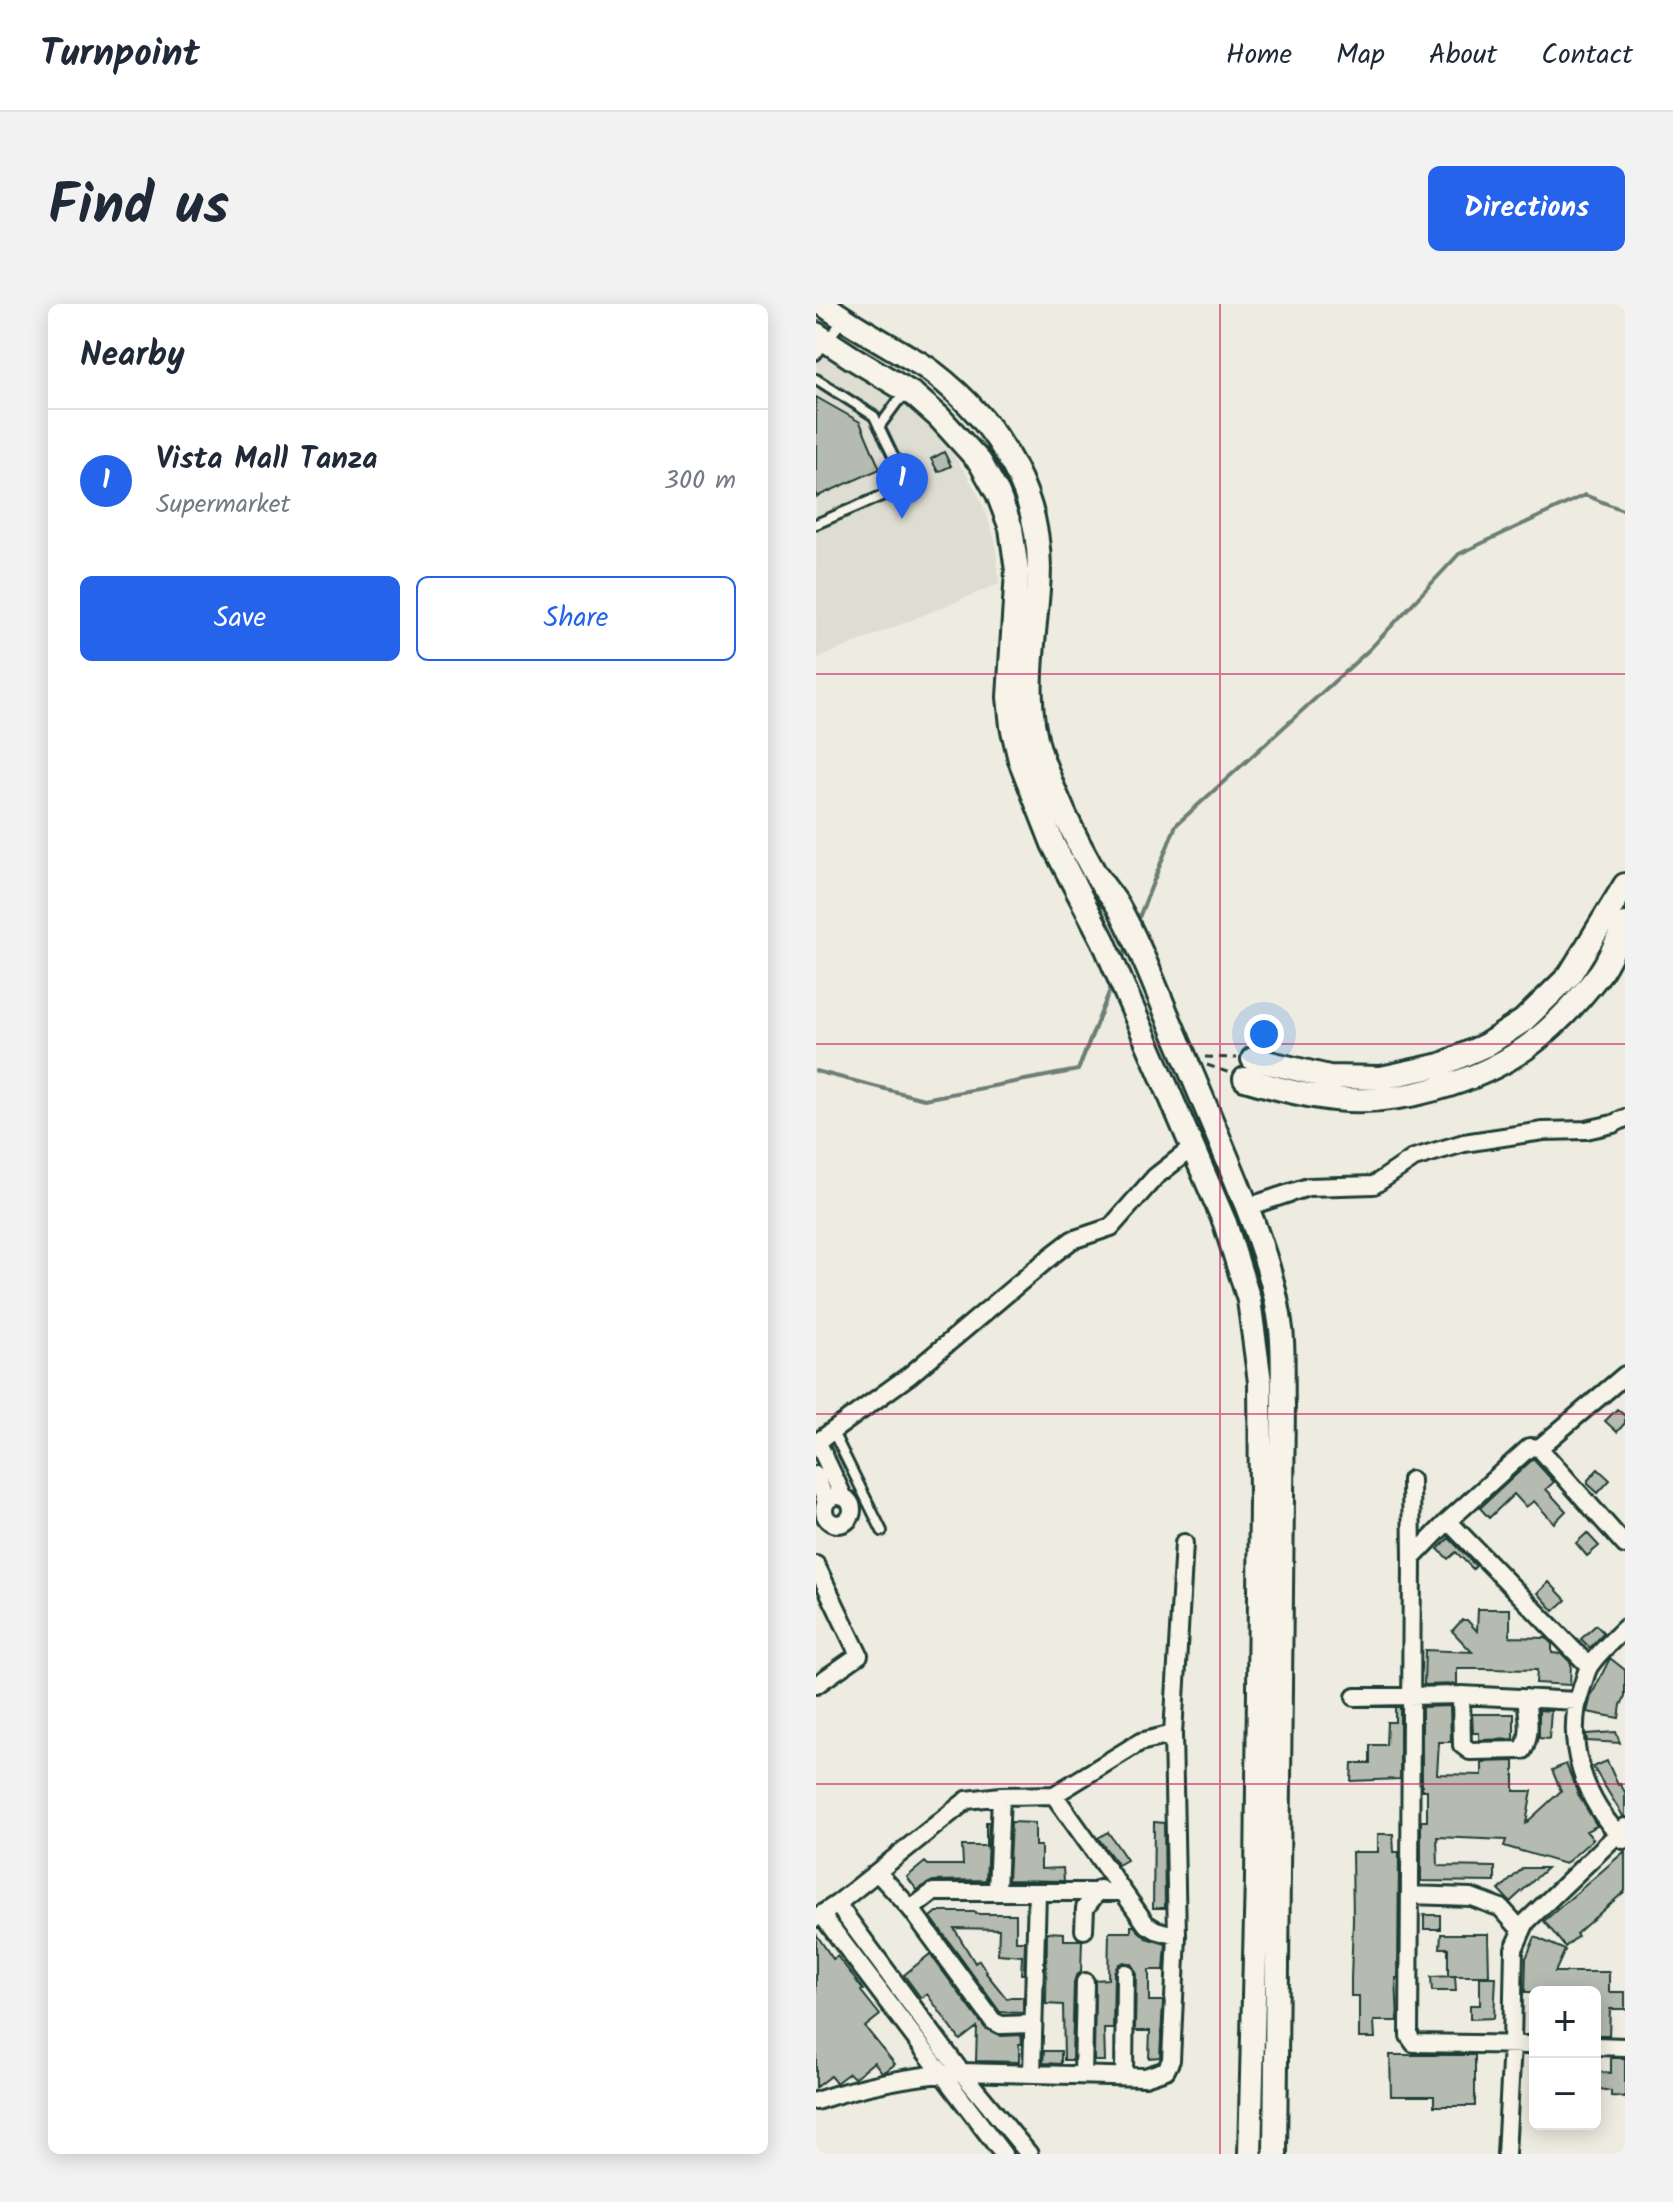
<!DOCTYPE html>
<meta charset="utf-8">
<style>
:root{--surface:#fff;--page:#f2f2f3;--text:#1f2937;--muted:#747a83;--line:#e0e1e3;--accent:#2563eb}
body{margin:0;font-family:Kalam,sans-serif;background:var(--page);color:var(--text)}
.controls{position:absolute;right:24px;bottom:24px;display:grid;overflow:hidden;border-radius:12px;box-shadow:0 4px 20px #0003}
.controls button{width:72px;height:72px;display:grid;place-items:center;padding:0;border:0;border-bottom:2px solid var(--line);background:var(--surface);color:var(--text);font:40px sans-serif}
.you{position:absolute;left:448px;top:730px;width:28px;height:28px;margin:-20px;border:6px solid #fff;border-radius:50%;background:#1a73e8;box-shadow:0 0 0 12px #1a73e833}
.badge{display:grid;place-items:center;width:52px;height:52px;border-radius:50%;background:var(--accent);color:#fff;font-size:26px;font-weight:700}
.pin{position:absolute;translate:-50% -66px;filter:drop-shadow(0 2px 4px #0008)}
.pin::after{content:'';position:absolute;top:42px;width:28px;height:24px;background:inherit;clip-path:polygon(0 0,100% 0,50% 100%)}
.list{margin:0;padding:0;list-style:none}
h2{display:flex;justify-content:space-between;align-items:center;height:104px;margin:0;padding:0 32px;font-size:34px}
h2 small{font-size:26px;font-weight:400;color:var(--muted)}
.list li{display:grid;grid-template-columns:52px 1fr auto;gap:24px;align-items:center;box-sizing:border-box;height:144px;padding:0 32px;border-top:2px solid var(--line)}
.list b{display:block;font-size:30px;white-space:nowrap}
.list p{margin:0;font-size:26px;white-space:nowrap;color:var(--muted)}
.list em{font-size:26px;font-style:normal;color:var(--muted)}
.actions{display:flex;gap:16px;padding:24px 32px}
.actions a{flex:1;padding:18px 0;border:2px solid var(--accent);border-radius:12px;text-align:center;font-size:28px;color:var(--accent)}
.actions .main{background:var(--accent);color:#fff}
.map{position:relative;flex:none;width:809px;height:1850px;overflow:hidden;border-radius:12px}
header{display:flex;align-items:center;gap:48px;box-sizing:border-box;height:112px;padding:0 40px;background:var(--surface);border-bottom:2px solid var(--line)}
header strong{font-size:38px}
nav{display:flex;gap:44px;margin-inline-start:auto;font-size:28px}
.intro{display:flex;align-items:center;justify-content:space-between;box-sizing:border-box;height:192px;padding:0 48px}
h1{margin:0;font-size:56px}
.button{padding:20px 36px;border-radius:12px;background:var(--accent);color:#fff;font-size:28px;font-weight:700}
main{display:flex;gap:48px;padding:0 48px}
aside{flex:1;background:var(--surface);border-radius:12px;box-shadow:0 4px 20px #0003}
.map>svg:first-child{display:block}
.built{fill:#ddddd2}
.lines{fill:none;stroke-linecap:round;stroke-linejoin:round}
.stream{stroke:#6c7e74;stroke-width:4}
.building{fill:#b5bbb0;stroke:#1f3d34;stroke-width:2}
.lane-casing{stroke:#1f3d34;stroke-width:14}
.street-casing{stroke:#1f3d34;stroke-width:22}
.secondary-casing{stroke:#1f3d34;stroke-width:28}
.path{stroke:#1f3d34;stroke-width:3;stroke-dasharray:8 6;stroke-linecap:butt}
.lane{stroke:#f7f3e8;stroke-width:8}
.street{stroke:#f7f3e8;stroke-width:16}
.secondary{stroke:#f7f3e8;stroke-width:22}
.grid{fill:none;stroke:#c2185b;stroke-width:2;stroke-opacity:0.55}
</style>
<header>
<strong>Turnpoint</strong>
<nav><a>Home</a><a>Map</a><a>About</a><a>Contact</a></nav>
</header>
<div class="intro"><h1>Find us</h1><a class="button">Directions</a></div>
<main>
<aside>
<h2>Nearby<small></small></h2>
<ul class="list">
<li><span class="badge">1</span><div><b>Vista Mall Tanza</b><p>Supermarket</p></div><em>300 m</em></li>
</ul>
<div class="actions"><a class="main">Save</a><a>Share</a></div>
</aside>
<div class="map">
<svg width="809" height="1850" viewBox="0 0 809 1850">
<rect width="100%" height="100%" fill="#eeece1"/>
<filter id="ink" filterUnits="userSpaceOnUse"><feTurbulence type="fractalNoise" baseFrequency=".0125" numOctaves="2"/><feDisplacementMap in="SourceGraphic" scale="16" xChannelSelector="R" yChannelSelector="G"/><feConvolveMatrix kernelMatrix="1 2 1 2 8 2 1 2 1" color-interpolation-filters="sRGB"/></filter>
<g filter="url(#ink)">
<!-- built -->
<path class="built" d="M0 44 20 58 74 89 112 120 134 147 150 169 164 194 179 236 183 280 0 355Z"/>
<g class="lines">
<!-- stream -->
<path class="stream" d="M320 621 360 521 554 345 643 250 769 191 809 207
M305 658 312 640
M0 767 108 795 262 766 296 681"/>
</g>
<!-- building -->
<path class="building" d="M0 93 44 118 64 165 0 193Z
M128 148 135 162 122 168 115 155Z
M801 1105 809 1112V1119L801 1128 789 1117Z
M717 1155 738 1178 730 1185 750 1207 738 1219 718 1197 710 1203 698 1190 673 1214 664 1204Z
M782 1165 794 1176 782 1189 772 1180V1176Z
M771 1229 783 1242 771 1252 760 1239Z
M633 1234 660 1262 657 1265 640 1248 632 1255 622 1245Z
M733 1278 750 1296 738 1307 722 1289Z
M662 1305H694V1333L730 1334 736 1340V1349L746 1350 755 1359 754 1381 720 1379 721 1366 668 1365H641V1380L608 1381 609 1346 656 1348 636 1327 646 1316H651L661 1327Z
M780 1321 788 1329 774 1344 765 1335Z
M794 1354 809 1366V1393L805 1401 803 1414 771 1408 775 1392Z
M634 1402 635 1438H623L621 1470 666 1471V1458L698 1457V1487H716L710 1519 745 1487 736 1466 750 1460 762 1490 781 1522 770 1527 777 1535 749 1560 688 1542 690 1536 621 1533 622 1562 679 1563V1578L605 1577V1517H611V1486H606V1403Z
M579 1403H584V1475L535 1477 536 1459H554V1441H570L571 1418H579Z
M723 1406 735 1407 733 1435 723 1434Z
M656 1410H698V1435L663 1436V1429H657Z
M800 1428 804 1439 771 1437 770 1430Z
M791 1457 802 1481 804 1480 809 1488V1512H807L777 1463Z
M170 1518H173L170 1576 117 1577 101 1586 91 1573 109 1558 112 1561H147L146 1542H170Z
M195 1518 219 1519V1542H225V1565L247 1564 248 1577 192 1576Z
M338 1518 348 1519 349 1604H337Z
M292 1528 311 1556 302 1561 282 1534Z
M562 1530H577L578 1548H583L582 1674H580L582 1717H558L559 1734H543V1692H535V1674L537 1616 536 1548H562Z
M809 1547V1587L760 1630 762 1632 749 1643 728 1617Z
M707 1564H731L694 1598 683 1586Z
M121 1608H160V1610H200V1637H209L208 1670H205L206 1652 182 1650 183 1625 138 1624 159 1659 163 1656 171 1668 170 1669 191 1695 195 1693H207V1709L184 1708 115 1613Z
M608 1611H624V1625H608Z
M315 1622H318L330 1634 350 1640 348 1666H333V1697H347L344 1753 333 1754 334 1727H319L320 1668 315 1660 308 1658 303 1660 298 1668 297 1725H288L289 1757H278L279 1676 292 1675 293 1628H315Z
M231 1628 248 1629V1636H266L265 1668 260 1672 258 1678 256 1756H248L247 1701 230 1700Z
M0 1630 17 1655 21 1652 36 1671 47 1686 45 1687 64 1711 49 1723 79 1760 70 1767 66 1768 58 1758 38 1774 33 1769 20 1779 14 1772 0 1783Z
M625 1630H672L673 1672H632V1644H624Z
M719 1633 749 1646 739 1668H793V1688H809V1705H794L793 1731H779V1688H709L710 1654Z
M114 1650 169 1724 185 1732 205 1731 206 1740H203V1758L160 1757 161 1723 144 1736 111 1690 105 1694 88 1671Z
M639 1672 640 1687H616L615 1673Z
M664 1673H680L678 1714 654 1715V1701H664Z
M228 1747H245V1760L227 1759Z
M574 1751H659V1802H618V1792H575Z
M795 1754H809V1793L795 1792V1787L779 1784V1768L795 1769Z"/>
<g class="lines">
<defs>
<path id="lane" d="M0 51 27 16
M0 75 58 112 91 181 0 220
M63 123 82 97 92 93
M17 1128 66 1227"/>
<path id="street" d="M431 903 492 883 558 881 598 854 648 839 727 827 770 826 797 820 809 814
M0 1139 94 1071 239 949 256 936 295 923 339 873 376 844
M2 1139 27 1192
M723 1144 809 1071
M0 1171 10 1198
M595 1176 596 1254 593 1732 598 1739 719 1741
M8 1206a14 14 0 1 1 28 0a14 14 0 1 1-28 0Z
M632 1217 773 1362
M596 1254 632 1217 714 1143 723 1144 809 1241
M0 1261 43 1351 0 1381
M645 1391 646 1441 654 1447 707 1446C716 1430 712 1411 710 1394
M539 1393 645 1391 761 1397
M357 1430 368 1239
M238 1491 330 1620 340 1626 361 1632
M808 1536C768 1497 747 1437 766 1383 769 1375 770 1366 775 1360 784 1347 798 1335 809 1324
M61 1568 95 1605 177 1717 185 1721 217 1720
M181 1587 185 1492
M594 1591 655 1593 685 1604 705 1626
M21 1600 145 1768 213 1850
M95 1605 117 1588H306
M5 1610 187 1850
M0 1614 21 1600 151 1496 185 1492 238 1491 324 1438 357 1430 361 1632 355 1756 350 1766 329 1773 145 1768C95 1772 47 1781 0 1797
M268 1626 269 1604 284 1585
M779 1742 809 1743
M216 1770 221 1588
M267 1771 269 1678
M308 1771 309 1669
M690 1850 696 1740 698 1645 710 1618 809 1523"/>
<path id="secondary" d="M7 0C31 18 58 33 84 48 94 54 106 60 115 67 185 120 230 196 222 285 218 341 206 398 225 452 239 492 257 531 278 568 285 580 295 590 302 602 323 639 338 680 354 718 380 780 406 841 431 903 446 942 460 982 465 1025 468 1050 466 1076 467 1101L459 1850
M0 30 35 53 98 91 123 113 164 158 182 190 195 224 201 267 193 393 196 422 204 456 237 540 287 636 409 919 433 996 444 1078 445 1197 441 1574 434 1850
M437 755 513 773 565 774 625 761 670 741 707 717 753 672 809 581
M429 775C459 784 489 792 519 795 580 802 661 779 711 743 737 724 764 695 784 669 794 655 801 636 809 620"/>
</defs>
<!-- lane casing -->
<use href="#lane" class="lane-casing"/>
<!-- street casing -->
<use href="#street" class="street-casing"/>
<!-- secondary casing -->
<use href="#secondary" class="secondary-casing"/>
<!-- path -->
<path class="path" d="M389 753 421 754
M391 761 414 769"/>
<!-- lane -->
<use href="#lane" class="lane"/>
<!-- street -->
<use href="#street" class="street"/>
<!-- secondary -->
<use href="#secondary" class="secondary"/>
</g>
</g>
<!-- grid -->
<path class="grid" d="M404 0V1850M0 370H809M0 740H809M0 1110H809M0 1480H809"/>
</svg>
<div class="controls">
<button>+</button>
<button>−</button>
</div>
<div class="you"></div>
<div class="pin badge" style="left:86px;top:215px">1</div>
</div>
</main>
